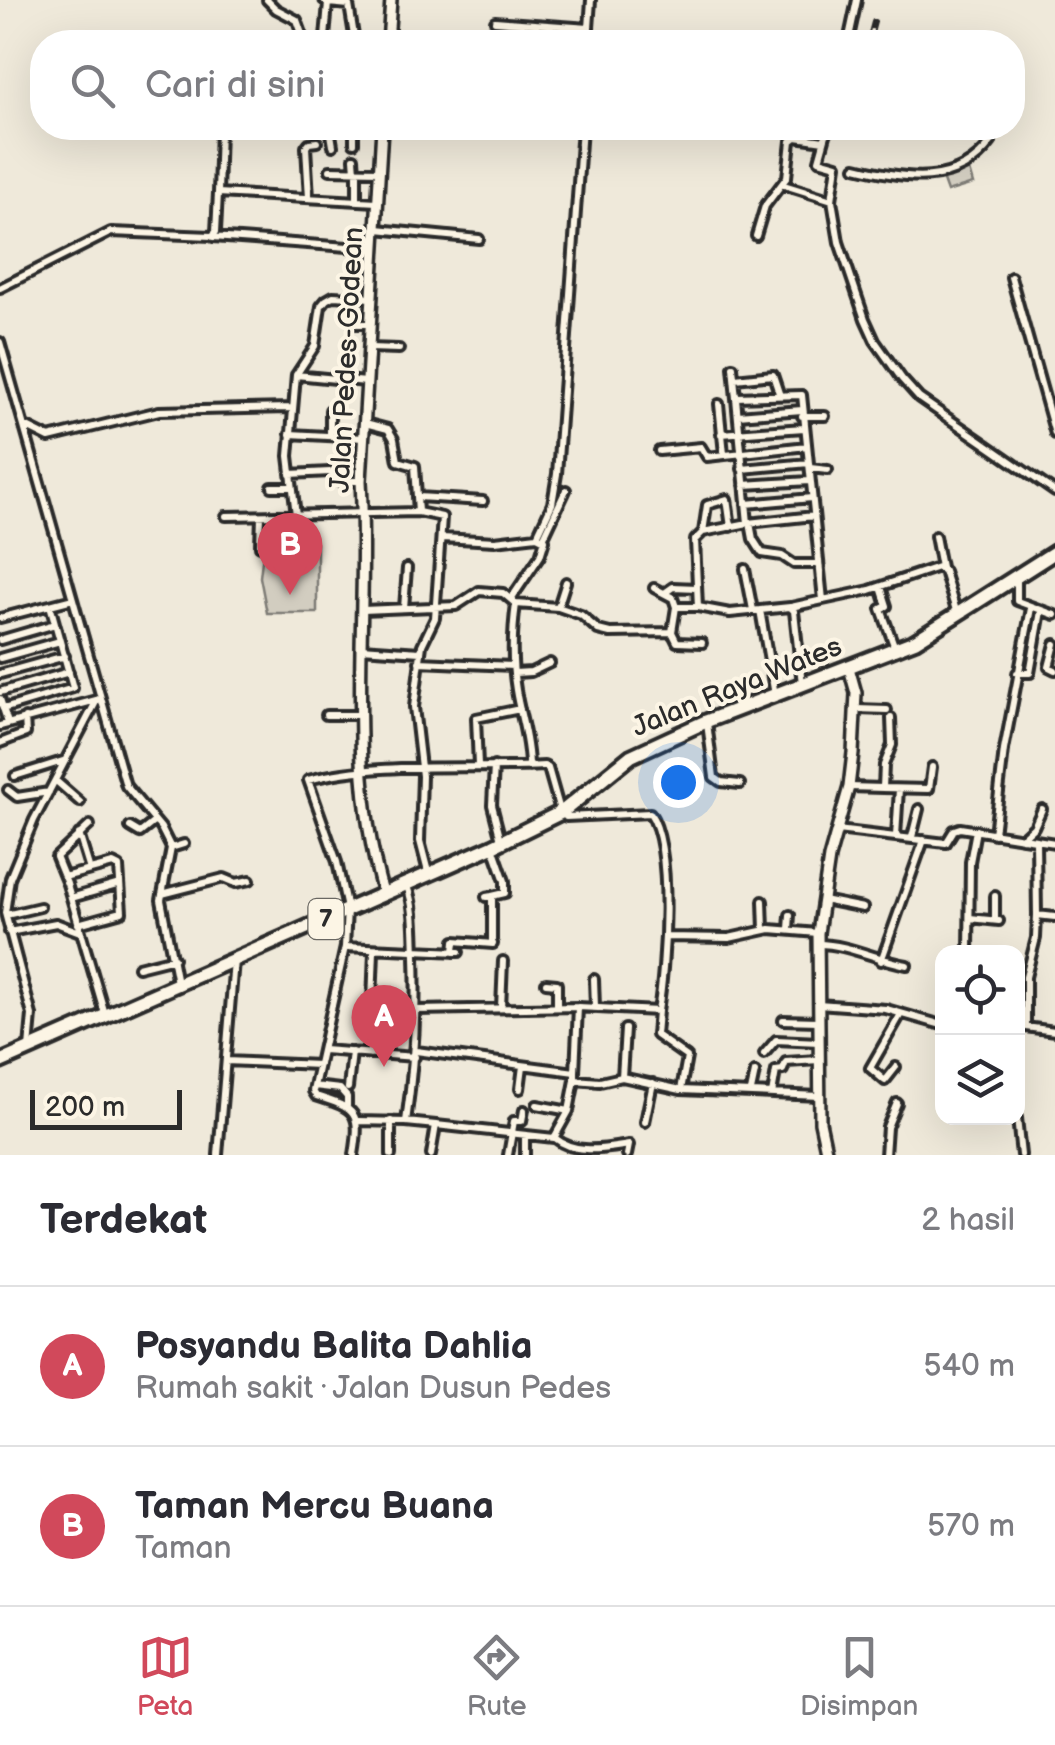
<!DOCTYPE html>
<html lang="id">
<meta charset="utf-8">
<style>
:root{--surface:#fff;--page:#f7f7f7;--text:#2b2b33;--muted:#7c7c81;--line:#e1e1e2;--accent:#d1495b}
body{margin:0;font-family:"Balsamiq Sans",sans-serif;background:var(--page);color:var(--text)}
.controls{position:absolute;right:30px;bottom:30px;display:grid;overflow:hidden;border-radius:20px;box-shadow:0 10px 40px #0002}
.controls button{width:90px;height:90px;display:grid;place-items:center;padding:0;border:0;border-bottom:2px solid var(--line);background:var(--surface);color:var(--text);font:50px sans-serif}
.scale{position:absolute;left:30px;bottom:25px;width:152px;box-sizing:border-box;padding-left:10px;border:5px solid #2b2b2b;border-top:0;font-size:28px;line-height:35px;white-space:nowrap;color:#2b2b2b;-webkit-text-stroke:8px #fcf5e5;paint-order:stroke}
.you{position:absolute;left:678px;top:782px;width:35px;height:35px;margin:-25px;border:8px solid #fff;border-radius:50%;background:#1a73e8;box-shadow:0 0 0 15px #1a73e833}
.badge{display:grid;place-items:center;width:65px;height:65px;border-radius:50%;background:var(--accent);color:#fff;font-size:32px;font-weight:700}
.pin{position:absolute;translate:-50% -82px;filter:drop-shadow(0 2px 5px #0008)}
.pin::after{content:'';position:absolute;top:52px;width:35px;height:30px;background:inherit;clip-path:polygon(0 0,100% 0,50% 100%)}
.list{margin:0;padding:0;list-style:none}
h2{display:flex;justify-content:space-between;align-items:center;height:130px;margin:0;padding:0 40px;font-size:42px}
h2 small{font-size:32px;font-weight:400;color:var(--muted)}
.list li{display:grid;grid-template-columns:65px 1fr auto;gap:30px;align-items:center;box-sizing:border-box;height:160px;padding:0 40px;border-top:2px solid var(--line)}
.list b{display:block;font-size:38px;white-space:nowrap}
.list p{margin:0;font-size:32px;white-space:nowrap;color:var(--muted)}
.list em{font-size:32px;font-style:normal;color:var(--muted)}
.icon{flex:none;width:55px;height:55px;fill:none;stroke:currentColor;stroke-width:2;stroke-linecap:round;stroke-linejoin:round}
.map{position:relative;flex:none;width:1055px;height:1155px;overflow:hidden}
.search{position:absolute;background:var(--surface);box-shadow:0 10px 40px #0002;left:30px;right:30px;top:30px;height:110px;display:flex;align-items:center;gap:25px;box-sizing:border-box;padding:0 35px;border-radius:40px;color:var(--muted);font-size:38px}
.sheet{height:450px;background:var(--surface)}
nav{display:flex;justify-content:space-around;align-items:center;box-sizing:border-box;height:140px;border-top:2px solid var(--line);background:var(--surface);font-size:28px;color:var(--muted)}
nav a{display:grid;justify-items:center;gap:5px}
nav .on{color:var(--accent)}
.map>svg:first-child{display:block}
.green{fill:#d2cdc0;stroke:#7e7c76;stroke-width:2.5}
.lines{fill:none;stroke-linecap:round;stroke-linejoin:round}
.street-casing{stroke:#2b2b2b;stroke-width:14}
.secondary-casing{stroke:#2b2b2b;stroke-width:16}
.highway-casing{stroke:#2b2b2b;stroke-width:20}
.street{stroke:#fcf5e5;stroke-width:6}
.secondary{stroke:#fcf5e5;stroke-width:9}
.highway{stroke:#fcf5e5;stroke-width:12}
.rail-casing{stroke:#2b2b2b;stroke-width:6}
.rail{stroke:#fcf5e5;stroke-width:2.5;stroke-dasharray:8;stroke-linecap:butt}
.labels{text-anchor:middle;dominant-baseline:central;stroke-width:8;stroke-linejoin:round;paint-order:stroke}
.shield{fill:#fcf5e5;stroke:#6a6863;stroke-width:2.5}
.shield-label{font-size:25px;font-weight:bold;fill:#2b2b2b}
.street-label{font-size:28px;fill:#2b2b2b;stroke:#fcf5e5}
</style>
<div class="map">
<svg width="1055" height="1155" viewBox="0 0 1055 1155">
<rect width="100%" height="100%" fill="#efe9da"/>
<filter id="ink" filterUnits="userSpaceOnUse"><feTurbulence type="fractalNoise" baseFrequency=".01" numOctaves="2"/><feDisplacementMap in="SourceGraphic" scale="20" xChannelSelector="R" yChannelSelector="G"/><feConvolveMatrix kernelMatrix="1 2 1 2 8 2 1 2 1" color-interpolation-filters="sRGB"/></filter>
<g filter="url(#ink)">
<!-- green -->
<path class="green" d="M969 170 973 184 947 192 942 178Z
M264 544H317V613H267L260 577Z"/>
<g class="lines">
<defs>
<path id="street" d="M267 0 276 9 297 20 305 42
M324 0 328 3 349 5 355 42
M495 21 589 28
M322 42 325 38 328 3
M588 42 591 0
M848 42 857 0
M330 128 333 146
M354 128V143
M828 128 819 160 837 165 832 200
M354 158 355 171
M856 167C904 179 958 188 991 142
M330 170 379 171
M784 185 832 200 839 242 865 319 875 341 902 379 919 398 1055 492
M218 193 220 128
M309 198 306 147 309 143 317 142
M357 201V171
M377 229 479 239
M756 236 765 206 787 177 791 141 796 137 824 141
M213 237 375 249
M1011 277 1055 434
M0 288 111 232 212 236 216 232 218 193 377 202
M353 324H371
M0 342 126 786 161 828 171 848 161 900 177 983
M369 348 399 349
M733 367 748 523
M296 375 366 382
M735 379 773 375 779 393
M737 397 802 395 823 600 870 590 938 567 944 571 957 614
M719 404 724 454
M738 415 802 410
M802 416H825
M365 423 388 429 394 439 398 461 415 466 418 512
M25 426 49 438 159 411 291 408
M290 434 364 438
M721 434 804 428
M330 436V410
M659 451 701 447 707 457 807 446
M810 468 828 470
M742 469 809 463
M290 474 330 472 337 481H361
M744 485 810 481
M272 487H292
M418 497 483 501
M746 504 812 498
M296 515 289 456 296 375 315 346 321 306 326 300 333 296 372 298
M226 516 418 512 442 517 435 618 422 645 414 707 422 776 420 841 428 872
M750 523 753 539 762 553 782 556 794 564H818
M703 532 748 523 814 516
M935 536 941 567
M544 537 566 490
M442 538 495 541 537 536 552 504 557 474 582 128
M260 546 261 516
M745 569 753 610
M1017 578V601L1055 615
M881 587 887 606 881 609 895 648
M666 592 673 587 697 588
M511 599 540 556 545 540 537 536
M516 604C512 633 511 660 516 690 520 716 529 739 529 767
M558 607 566 582
M676 607H698L730 613 790 607 794 611 802 684
M698 607 695 540 703 532 707 505 727 499 731 527
M791 607 823 600
M404 608 407 568
M363 610 456 606 479 591 503 593 516 604 558 607 581 615 598 630 610 633 672 632 676 607 673 598 654 588
M760 610 775 695
M0 618 73 599
M672 632 677 642 702 643
M0 640 55 624
M1055 644 1049 667 1055 670
M361 648 420 652
M0 658 60 641
M419 662 513 666
M515 673 531 672 550 663
M1017 673H1030L1041 611
M0 674 65 656
M0 692 69 672
M0 699 8 723
M3 709 73 688 50 605
M857 709 887 710
M326 715H361
M707 723 714 777 721 782 740 784
M0 726 100 699
M0 743 26 733 25 718
M478 766 476 718 520 709
M494 766 492 805 501 840
M15 776 66 760
M56 781 80 802
M849 787 883 788 884 765 892 745 891 718
M883 788 929 789 932 767
M8 790 17 797 49 792
M90 825 56 857 67 884 105 1014
M130 827 140 833 155 821
M837 830 946 843 954 830 960 828 1055 843
M79 834 90 870
M994 834 1004 750 1031 608
M896 836 899 789
M912 837 919 809
M1022 838 1034 827 1042 809
M171 848 184 844
M64 877 113 864 119 867 122 912 78 924
M407 886C415 908 414 933 415 956 417 1013 414 1066 406 1122L436 1125 431 1155
M162 894 224 878 236 883 250 880
M492 896 505 893V881L493 847
M486 897 492 896V944
M71 898 120 884
M823 900 863 908
M763 901 764 930
M6 915 40 907
M1037 915 1055 917
M970 918 999 921
M995 920V896
M789 929 790 915
M9 932 56 923 80 932
M666 937 729 938 770 929 818 933
M818 944C848 944 877 960 907 965
M345 947 459 952
M454 952 455 941 493 944
M969 952 970 862 976 830
M881 961 924 840
M138 967 174 958
M594 979 595 1007
M546 983 557 984V1007
M818 1004 886 1009 942 1025
M501 1008 503 961
M658 1011 656 1035 687 1057 681 1090
M783 1020 818 1021
M1018 1026 1055 1031
M1026 1027V977L1036 938 1037 915 1036 841
M29 1048 32 1015 5 913 10 878 34 820 97 700
M323 1050 415 1057
M416 1051 575 1072V1080L600 1082 622 1077 681 1090 819 1096
M370 1054 374 951
M764 1054 776 1040 819 1042
M226 1061 319 1065
M896 1067 885 1081 870 1068 901 1014
M575 1072 578 1007
M622 1077 625 1029
M314 1086 340 1089 347 1097V1106
M348 1088 352 1052
M520 1089 523 1066
M751 1091 755 1072
M772 1094 776 1071 783 1070 786 1062 819 1060
M537 1105 569 1111
M1017 1118 1021 1155
M358 1121 406 1122
M645 1122 653 1083
M436 1125 554 1138 569 1111 575 1080
M525 1135V1155
M555 1138C575 1155 604 1149 629 1145L627 1155
M218 1155 234 960
M354 1155C361 1112 357 1109 316 1096L313 1091 345 947 347 909 337 862 308 780C378 761 470 770 544 766L548 768 559 807 566 817 650 813C674 848 665 969 658 1011L578 1007 417 1010
M391 1155V1121
M508 1155 514 1121H522L524 1110
M885 1155 887 1127 897 1103"/>
<path id="secondary" d="M388 42 391 0
M382 128 361 481C369 620 344 758 383 893
M827 1155 820 1122 818 933 829 858 849 787 853 753 856 693 849 668"/>
<path id="highway" d="M0 1062 493 846 562 812 631 756 707 721 915 641 1055 552"/>
</defs>
<!-- street casing -->
<use href="#street" class="street-casing"/>
<!-- secondary casing -->
<use href="#secondary" class="secondary-casing"/>
<!-- highway casing -->
<use href="#highway" class="highway-casing"/>
<!-- street -->
<use href="#street" class="street"/>
<!-- secondary -->
<use href="#secondary" class="secondary"/>
<!-- highway -->
<use href="#highway" class="highway"/>
<defs>
<path id="rail" d="M870 37 874 22"/>
</defs>
<!-- rail casing -->
<use href="#rail" class="rail-casing"/>
<!-- rail -->
<use href="#rail" class="rail"/>
</g>
</g>
<g class="labels">
<!-- shield labels -->
<rect class="shield" x="308.5" y="899" width="35" height="40" rx="8"/>
<g class="shield-label">
<text x="326" y="919">7</text>
</g>
<!-- street labels -->
<g class="street-label">
<text transform="translate(347 360) rotate(-87)">Jalan Pedes-Godean</text>
<text transform="translate(737 687) rotate(-22)">Jalan Raya Wates</text>
</g>
</g>
</svg>
<div class="controls">
<button><svg class="icon" aria-label="locate" viewBox="0 0 24 24"><circle cx="12" cy="12" r="6"/><path d="M12 2v4M12 18v4M2 12h4M18 12h4"/></svg></button>
<button><svg class="icon" aria-label="layers" viewBox="0 0 24 24"><path d="M12 4l9 5-9 5-9-5zM3 14l9 5 9-5"/></svg></button>
</div>
<div class="scale">200 m</div>
<div class="you"></div>
<div class="pin badge" style="left:384px;top:1067px">A</div>
<div class="pin badge" style="left:290px;top:595px">B</div>
<div class="search"><svg class="icon" aria-label="search" viewBox="0 0 24 24"><circle cx="10" cy="10" r="6"/><path d="M15 15l6 6"/></svg>Cari di sini</div>
</div>
<section class="sheet">
<h2>Terdekat<small>2 hasil</small></h2>
<ul class="list">
<li><span class="badge">A</span><div><b>Posyandu Balita Dahlia</b><p>Rumah sakit · Jalan Dusun Pedes</p></div><em>540 m</em></li>
<li><span class="badge">B</span><div><b>Taman Mercu Buana</b><p>Taman</p></div><em>570 m</em></li>
</ul>
</section>
<nav>
<a class="on"><svg class="icon" aria-label="map" viewBox="0 0 24 24"><path d="M3 6l6-2 6 2 6-2v14l-6 2-6-2-6 2zM9 4v14M15 6v14"/></svg>Peta</a>
<a><svg class="icon" aria-label="directions" viewBox="0 0 24 24"><path d="M12 3l9 9-9 9-9-9zM9 14v-3h6M13 9l2 2-2 2"/></svg>Rute</a>
<a><svg class="icon" aria-label="saved" viewBox="0 0 24 24"><path d="M7 4h10v16l-5-4-5 4z"/></svg>Disimpan</a>
</nav>
